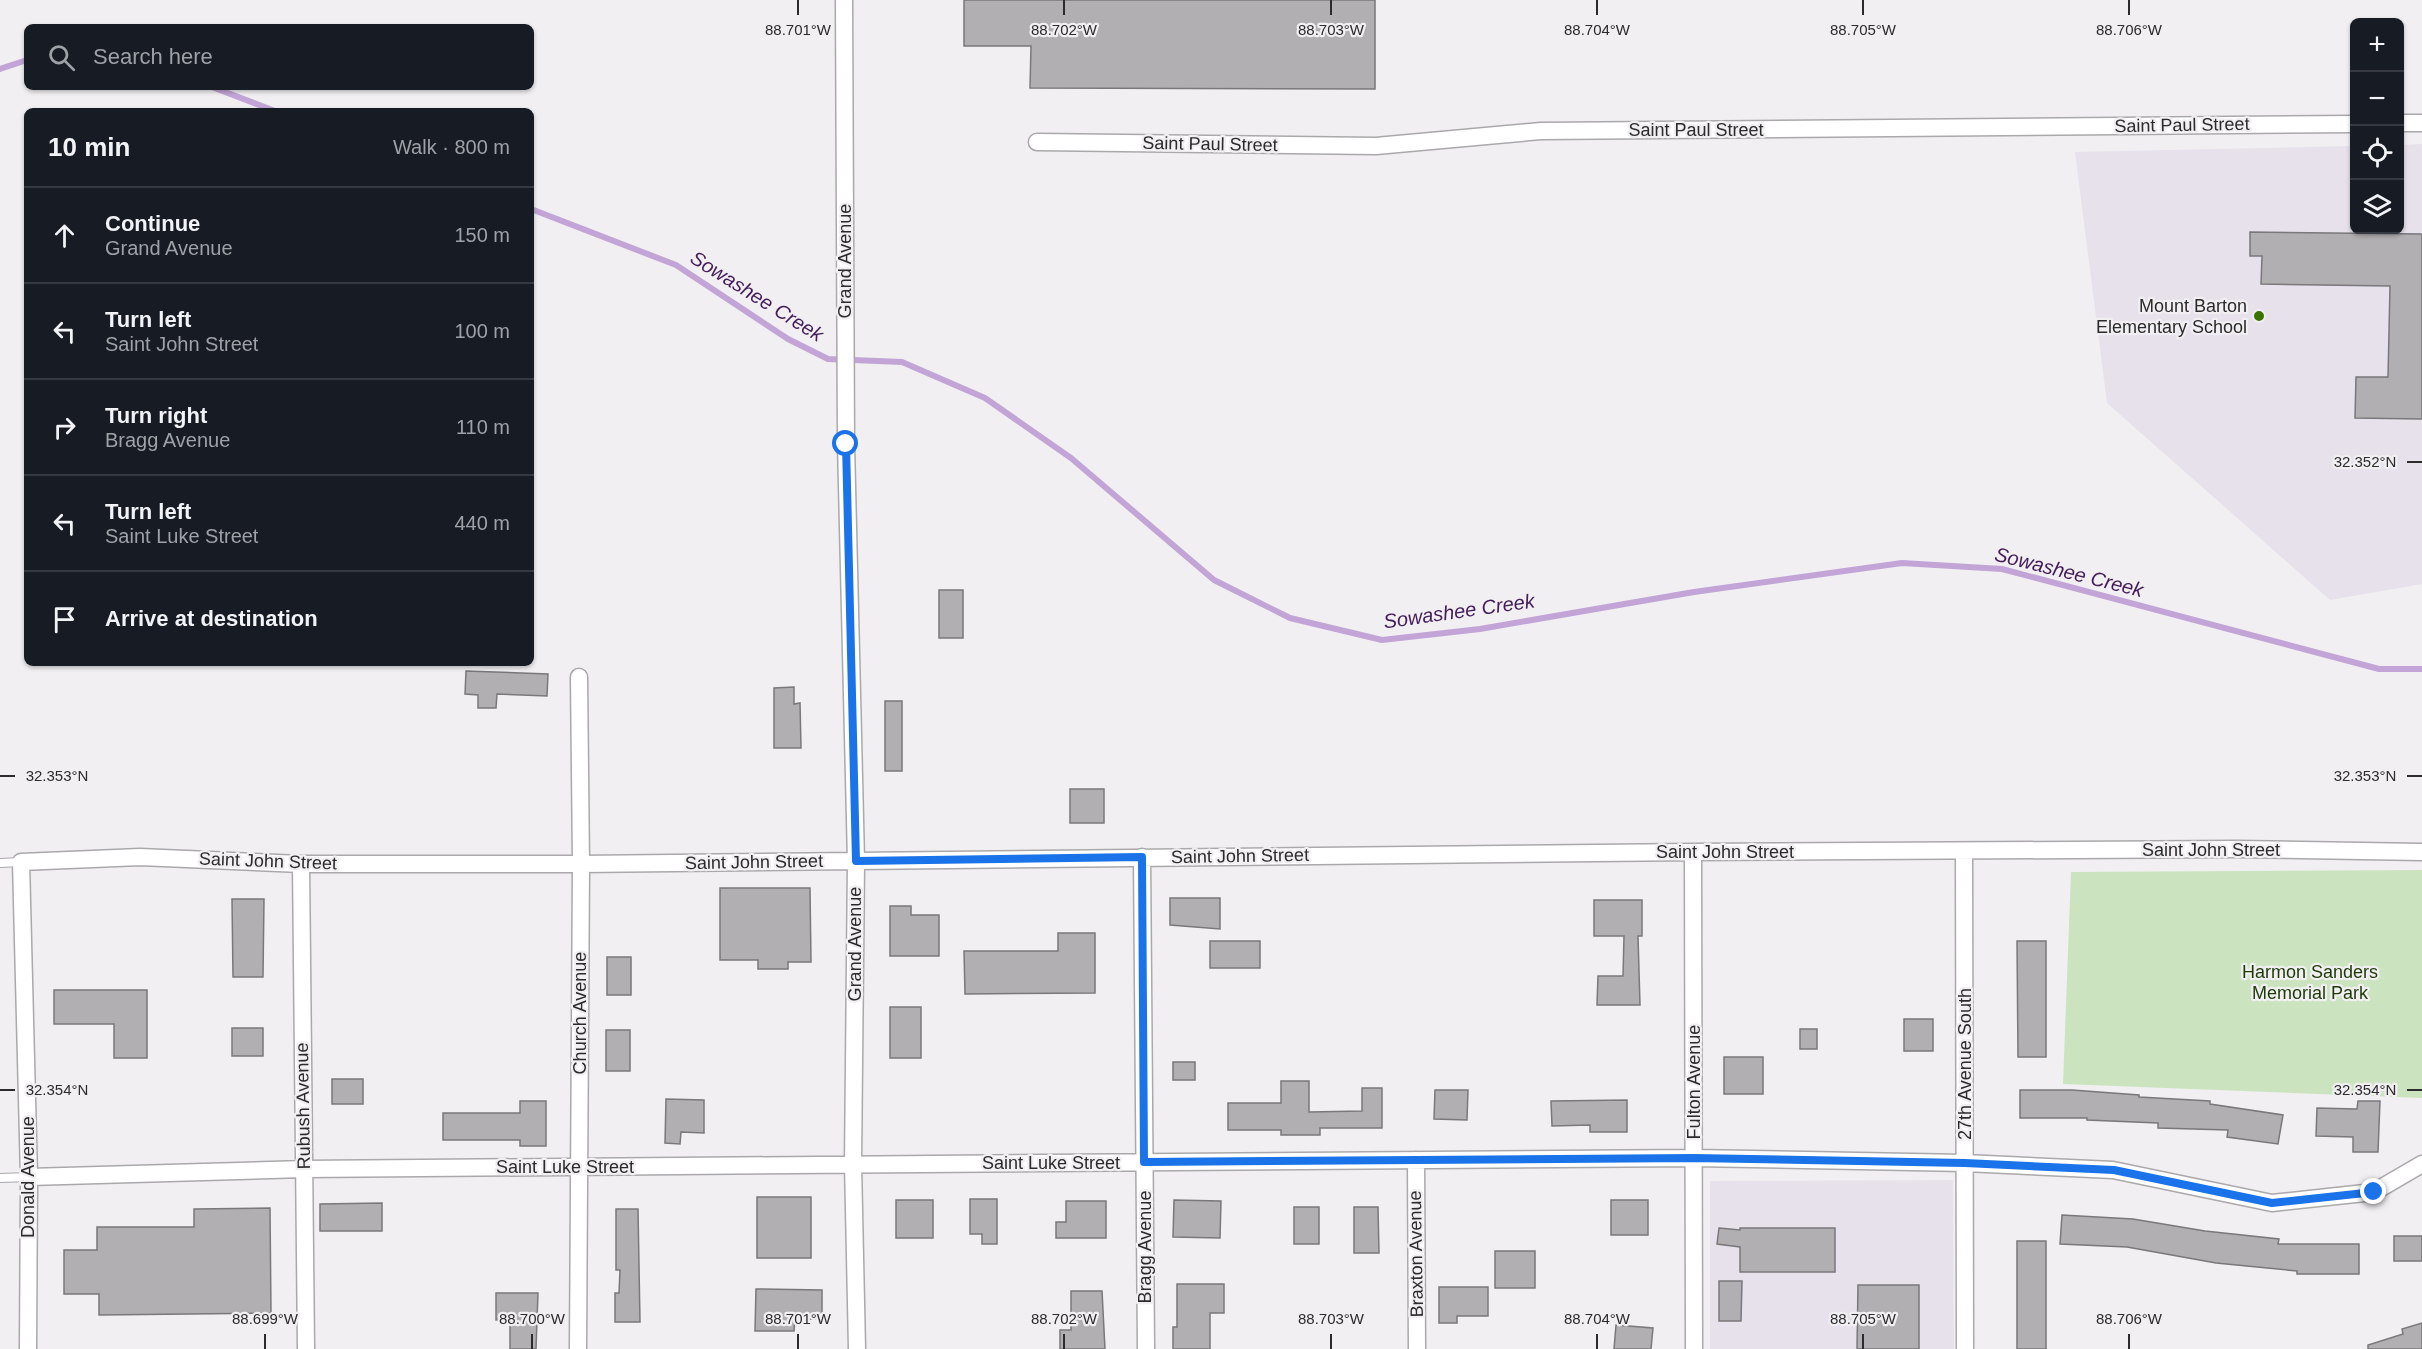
<!DOCTYPE html>
<meta charset="utf-8">
<style>
:root{--surface:#171b24;--page:#20242c;--text:#f1f3f6;--muted:#9ea1a6;--line:#363941}
body{margin:0;font-family:Helvetica,sans-serif;background:var(--page);color:var(--text)}
.controls{position:absolute;right:18px;top:18px;display:grid;overflow:hidden;border-radius:9px;box-shadow:0 2px 4px #0004}
.controls button{width:54px;height:54px;display:grid;place-items:center;padding:0;border:0;border-bottom:2px solid var(--line);background:var(--surface);color:var(--text);font:30px sans-serif}
.stop{position:absolute;width:18px;height:18px;margin:-14px;border:4px solid #1a73e8;border-radius:50%;background:#fff}
.stop.end{background:#1a73e8;border-color:#fff;box-shadow:0 2px 6px #0008}
.list{margin:0;padding:0;list-style:none}
h2{display:flex;justify-content:space-between;align-items:center;height:78px;margin:0;padding:0 24px;font-size:26px}
h2 small{font-size:20px;font-weight:400;color:var(--muted)}
.list li{display:grid;grid-template-columns:39px 1fr auto;gap:18px;align-items:center;box-sizing:border-box;height:96px;padding:0 24px;border-top:2px solid var(--line)}
.list b{display:block;font-size:22px;white-space:nowrap}
.list p{margin:0;font-size:20px;white-space:nowrap;color:var(--muted)}
.list em{font-size:20px;font-style:normal;color:var(--muted)}
.icon{flex:none;width:33px;height:33px;fill:none;stroke:currentColor;stroke-width:2;stroke-linecap:round;stroke-linejoin:round}
.map{position:relative;flex:none;width:2422px;height:1349px;overflow:hidden}
.search{position:absolute;background:var(--surface);box-shadow:0 2px 4px #0004;left:24px;top:24px;width:510px;height:66px;display:flex;align-items:center;gap:15px;box-sizing:border-box;padding:0 21px;border-radius:9px;color:var(--muted);font-size:22px}
.panel{position:absolute;background:var(--surface);box-shadow:0 2px 4px #0004;left:24px;top:108px;width:510px;height:558px;border-radius:9px}
.map>svg:first-child{display:block}
.built{fill:#e7e1eb}
.green{fill:#cbe4bf}
.lines{fill:none;stroke-linecap:round;stroke-linejoin:round}
.stream{stroke:#c2a5d6;stroke-width:6}
.building{fill:#b1afb2;stroke:#7a787b;stroke-width:1.5}
.service-casing{stroke:#aaa8ab;stroke-width:10}
.minor-casing{stroke:#aaa8ab;stroke-width:19}
.service{stroke:#fff;stroke-width:8}
.minor{stroke:#fff;stroke-width:16}
.route{stroke:#1a73e8;stroke-width:8}
.ticks{fill:none;stroke:#2c2b2c;stroke-width:2}
.poi-dot{fill:#397302;stroke:#f1eff2;stroke-width:2}
.labels{text-anchor:middle;dominant-baseline:central;stroke-width:4.5;stroke-linejoin:round;paint-order:stroke}
.street-label{font-size:18px;fill:#2c2b2c;stroke:#f1eff2}
.poi-label{font-size:18px;fill:#2c2b2c;stroke:#f1eff2;text-anchor:end}
.park-label{font-size:18px;fill:#1c3a06;stroke:#f1eff2}
.water-label{font-size:20px;font-style:italic;fill:#421c57;stroke:#f1eff2}
.ticks-label{font-size:15px;text-anchor:middle;fill:#2c2b2c;stroke:#f1eff2;stroke-width:4.5;stroke-linejoin:round;paint-order:stroke}
</style>
<div class="map">
<svg width="2422" height="1349" viewBox="0 0 2422 1349">
<rect width="100%" height="100%" fill="#f1eff2"/>
<!-- built -->
<path class="built" d="M2422 144V584L2330 600 2107 403 2075 152 2354 146V230H2400V145Z
M1953 1180 1954 1349H1710V1181Z"/>
<!-- green -->
<path class="green" d="M2422 870V1098L2063 1084 2071 872Z"/>
<g class="lines">
<!-- stream -->
<path class="stream" d="M0 69 27 60
M212 87 275 111
M531 209 676 265 788 339 828 359 902 362 985 398 1071 458 1214 580 1290 618 1382 640 1480 629 1694 592 1902 563 2002 569 2379 669H2422"/>
</g>
<!-- building -->
<path class="building" d="M964 0H1375V89L1030 88 1031 46H964Z
M2250 232 2422 234V419L2355 418 2356 377H2388L2390 286 2261 284 2262 256H2250Z
M939 590H963V638H939Z
M466 671 548 674 547 696 497 694 496 708H478V695L465 694Z
M794 687V704L800 703 801 748H774V688Z
M885 701H902V771H885Z
M1070 789H1104V823H1070Z
M720 888H810L811 962H788V969H758V960H720Z
M1170 898H1220V929L1170 925Z
M232 899H264L263 977H233Z
M1594 900H1642V936H1638L1640 1005H1597L1598 976H1623L1624 936H1594Z
M890 906H911V915H939V956H890Z
M1058 933H1095V993L965 994 964 951H1058Z
M1210 941H1260V968H1210Z
M2017 941H2046V1057H2018Z
M607 957H631V995H607Z
M54 990H147V1058H114V1024H54Z
M890 1007H921V1058H890Z
M1904 1019H1933V1051H1904Z
M232 1028H263V1056H232Z
M1800 1029H1817V1049H1800Z
M606 1030H630V1071H606Z
M1724 1057H1763V1094H1724Z
M1173 1062H1195V1080H1173Z
M332 1079H363V1104H332Z
M1281 1081H1309V1112L1362 1111V1088H1382V1128H1320V1135H1281V1130H1228V1103H1281Z
M1435 1090H1468L1467 1120 1434 1119Z
M2020 1090H2072L2139 1095V1097L2210 1101V1104L2283 1115 2278 1144 2227 1137 2228 1130 2158 1128V1123L2087 1120V1118H2020Z
M666 1099 704 1100V1133L681 1132 680 1144 665 1143Z
M1627 1100V1132H1590V1125L1552 1126 1551 1101Z
M520 1101H546V1146H520V1140H443V1113H520Z
M2358 1101H2380L2378 1152H2353V1137L2316 1136 2317 1108 2357 1109Z
M757 1197H811V1258H757Z
M970 1199H997V1244H982V1234H970Z
M896 1200H933V1238H896Z
M1174 1200 1221 1201 1220 1238 1173 1237Z
M1611 1200H1648V1235H1611Z
M1066 1201H1106V1238H1056V1222H1066Z
M382 1203V1231H320V1204Z
M1294 1207H1319V1244H1294Z
M1354 1207H1378L1379 1253H1354Z
M270 1208 271 1313 99 1315V1294H64V1250H97V1227H194V1209Z
M616 1209H638L640 1322H615V1293H619L620 1270H616Z
M2062 1215 2133 1219 2205 1231 2279 1239 2278 1244H2359V1274H2297V1271L2216 1263 2127 1247 2060 1244Z
M1719 1228 1740 1230V1228H1835V1272H1740V1247L1717 1244Z
M2394 1236H2422V1261H2394Z
M2017 1241H2046V1349H2017Z
M1495 1251H1535V1288H1495Z
M1719 1281H1742L1741 1321H1719Z
M1177 1284H1224V1313H1210V1349H1173V1327H1177Z
M1858 1285H1919V1349H1857Z
M1439 1287H1488V1316H1457V1323H1439Z
M756 1289 822 1290V1319H795L794 1331H755Z
M1071 1291H1102L1105 1349H1060V1330H1071Z
M496 1293H538L536 1349H510V1320H496Z
M2422 1323V1349H2368V1345L2403 1334 2402 1329Z
M1616 1325 1653 1328 1651 1349H1614Z"/>
<g class="lines">
<defs>
<path id="service" d="M0 863 21 862
M0 1178 29 1177"/>
<path id="minor" d="M844 0 846 444 856 861 853 1164 857 1349
M2400 123H2422
M1037 142 1376 146 1541 131 2354 124
M1693 852 1694 1349
M1964 852 1965 1349
M1142 857 1146 1349
M301 864 306 1349
M1416 1160 1417 1349
M29 1177 304 1169 1694 1158 1965 1163 2113 1170 2272 1203 2374 1192 2422 1164
M28 1349 29 1177 21 862 140 857 301 864H581L1693 852 2236 849 2422 852
M578 1349 581 864 579 677"/>
</defs>
<!-- service casing -->
<use href="#service" class="service-casing"/>
<!-- minor casing -->
<use href="#minor" class="minor-casing"/>
<!-- service -->
<use href="#service" class="service"/>
<!-- minor -->
<use href="#minor" class="minor"/>
</g>
<g class="lines">
<!-- route -->
<path class="route" d="M846 444 856 861 1142 857 1144 1162 1694 1158 1965 1163 2114 1170 2272 1203 2374 1192"/>
</g>
<!-- ticks -->
<path class="ticks" d="M798 0V15M1064 0V15M1331 0V15M1597 0V15M1863 0V15M2129 0V15M2407 462H2422M0 776H15M2407 776H2422M0 1090H15M2407 1090H2422M265 1334V1349M532 1334V1349M798 1334V1349M1064 1334V1349M1331 1334V1349M1597 1334V1349M1863 1334V1349M2129 1334V1349"/>
<!-- markers -->
<circle class="poi-dot" cx="2259" cy="316" r="6"/>
<g class="labels">
<!-- street labels -->
<g class="street-label">
<text transform="translate(2182 125) rotate(-1)">Saint Paul Street</text>
<text x="1696" y="130">Saint Paul Street</text>
<text transform="translate(1210 144) rotate(1)">Saint Paul Street</text>
<text transform="translate(845 261) rotate(-90)">Grand Avenue</text>
<text x="2211" y="850">Saint John Street</text>
<text x="1725" y="852">Saint John Street</text>
<text transform="translate(1240 856) rotate(-1)">Saint John Street</text>
<text transform="translate(268 861) rotate(2)">Saint John Street</text>
<text transform="translate(754 862) rotate(-1)">Saint John Street</text>
<text transform="translate(855 944) rotate(-90)">Grand Avenue</text>
<text transform="translate(580 1013) rotate(-90)">Church Avenue</text>
<text transform="translate(1965 1064) rotate(-90)">27th Avenue South</text>
<text transform="translate(1694 1082) rotate(-90)">Fulton Avenue</text>
<text transform="translate(303 1106) rotate(-91)">Rubush Avenue</text>
<text x="1051" y="1163">Saint Luke Street</text>
<text x="565" y="1167">Saint Luke Street</text>
<text transform="translate(28 1177) rotate(-90)">Donald Avenue</text>
<text transform="translate(1145 1247) rotate(-90)">Bragg Avenue</text>
<text transform="translate(1416 1254) rotate(-91)">Braxton Avenue</text>
</g>
<!-- poi labels -->
<g class="poi-label">
<text x="2247" y="306">Mount Barton<tspan x="2247" dy="21">Elementary School</tspan></text>
</g>
<!-- park labels -->
<g class="park-label">
<text x="2310" y="972">Harmon Sanders<tspan x="2310" dy="21">Memorial Park</tspan></text>
</g>
<!-- water labels -->
<g class="water-label">
<text transform="translate(757 296) rotate(32)">Sowashee Creek</text>
<text transform="translate(2069 572) rotate(14)">Sowashee Creek</text>
<text transform="translate(1459 611) rotate(-8)">Sowashee Creek</text>
</g>
</g>
<g class="ticks-label">
<text x="798" y="35">88.701°W</text>
<text x="1064" y="35">88.702°W</text>
<text x="1331" y="35">88.703°W</text>
<text x="1597" y="35">88.704°W</text>
<text x="1863" y="35">88.705°W</text>
<text x="2129" y="35">88.706°W</text>
<text x="2365" y="467">32.352°N</text>
<text x="2365" y="781">32.353°N</text>
<text x="57" y="781">32.353°N</text>
<text x="2365" y="1095">32.354°N</text>
<text x="57" y="1095">32.354°N</text>
<text x="265" y="1324">88.699°W</text>
<text x="532" y="1324">88.700°W</text>
<text x="798" y="1324">88.701°W</text>
<text x="1064" y="1324">88.702°W</text>
<text x="1331" y="1324">88.703°W</text>
<text x="1597" y="1324">88.704°W</text>
<text x="1863" y="1324">88.705°W</text>
<text x="2129" y="1324">88.706°W</text>
</g>
</svg>
<div class="controls">
<button>+</button>
<button>−</button>
<button><svg class="icon" aria-label="locate" viewBox="0 0 24 24"><circle cx="12" cy="12" r="6"/><path d="M12 2v4M12 18v4M2 12h4M18 12h4"/></svg></button>
<button><svg class="icon" aria-label="layers" viewBox="0 0 24 24"><path d="M12 4l9 5-9 5-9-5zM3 14l9 5 9-5"/></svg></button>
</div>
<div class="stop" style="left:846px;top:444px"></div>
<div class="stop end" style="left:2374px;top:1192px"></div>
<div class="search"><svg class="icon" aria-label="search" viewBox="0 0 24 24"><circle cx="10" cy="10" r="6"/><path d="M15 15l6 6"/></svg>Search here</div>
<section class="panel">
<h2>10 min<small>Walk · 800 m</small></h2>
<ul class="list">
<li><svg class="icon" aria-label="ahead" viewBox="0 0 24 24"><path d="M12 20V5M6 11l6-6 6 6"/></svg><div><b>Continue</b><p>Grand Avenue</p></div><em>150 m</em></li>
<li><svg class="icon" aria-label="left" viewBox="0 0 24 24"><path d="M17 20v-9H6M10 6l-5 5 5 5"/></svg><div><b>Turn left</b><p>Saint John Street</p></div><em>100 m</em></li>
<li><svg class="icon" aria-label="right" viewBox="0 0 24 24"><path d="M7 20v-9h11M14 6l5 5-5 5"/></svg><div><b>Turn right</b><p>Bragg Avenue</p></div><em>110 m</em></li>
<li><svg class="icon" aria-label="left" viewBox="0 0 24 24"><path d="M17 20v-9H6M10 6l-5 5 5 5"/></svg><div><b>Turn left</b><p>Saint Luke Street</p></div><em>440 m</em></li>
<li><svg class="icon" aria-label="arrive" viewBox="0 0 24 24"><path d="M6 21V4h12l-3 4 3 4H6"/></svg><div><b>Arrive at destination</b></div></li>
</ul>
</section>
</div>
